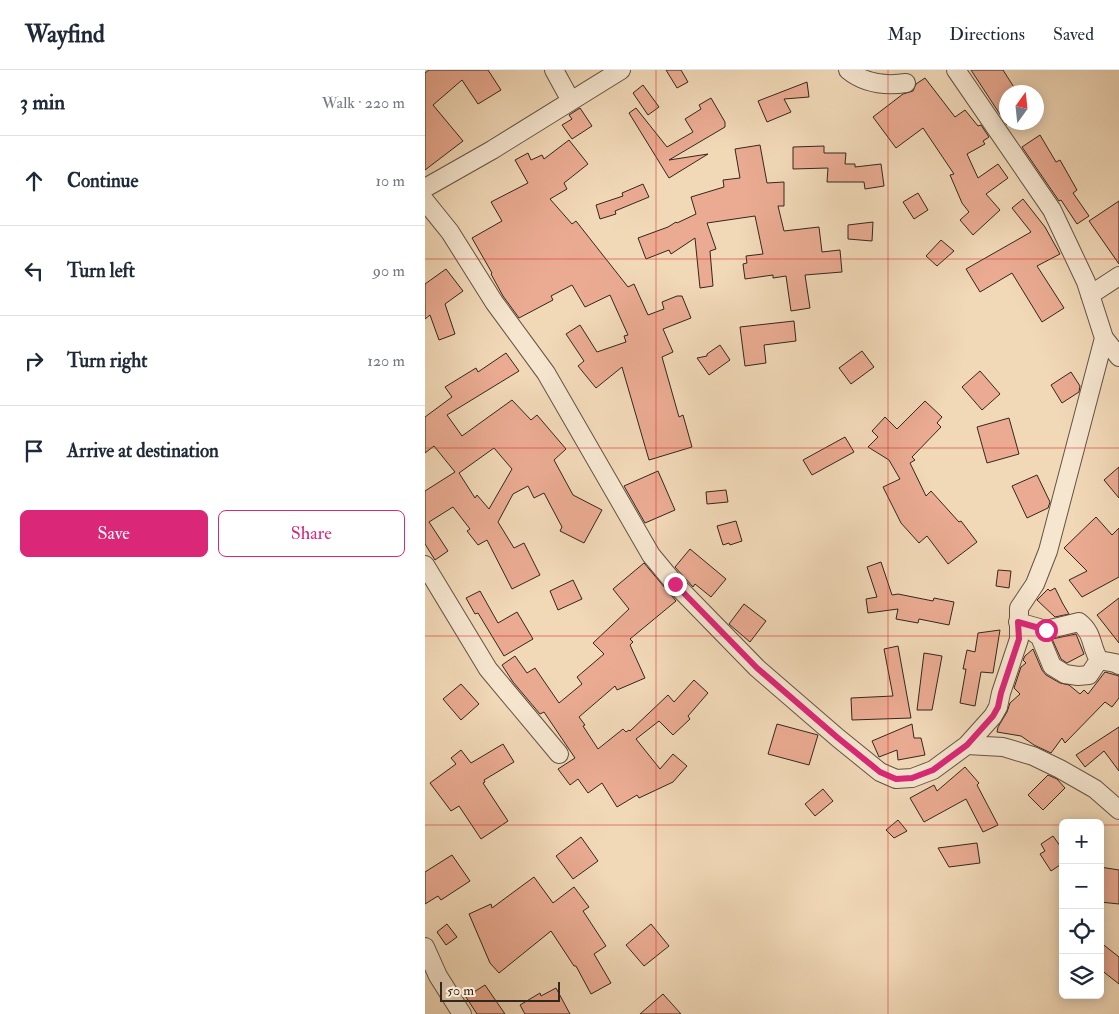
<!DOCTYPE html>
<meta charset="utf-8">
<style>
:root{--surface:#fff;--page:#f2f2f3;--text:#1f2937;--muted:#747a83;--line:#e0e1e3;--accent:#db2777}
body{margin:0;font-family:"IM FELL Double Pica",serif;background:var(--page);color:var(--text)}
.controls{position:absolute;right:15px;bottom:15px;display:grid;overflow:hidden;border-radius:8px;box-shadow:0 2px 12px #0003}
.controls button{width:45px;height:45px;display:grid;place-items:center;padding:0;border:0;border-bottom:1px solid var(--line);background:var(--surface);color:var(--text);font:25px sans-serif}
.compass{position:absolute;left:574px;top:15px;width:45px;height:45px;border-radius:50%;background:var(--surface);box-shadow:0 2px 12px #0003;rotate:15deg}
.scale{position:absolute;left:15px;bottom:12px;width:120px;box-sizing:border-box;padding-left:5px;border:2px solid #34271c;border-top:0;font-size:14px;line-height:18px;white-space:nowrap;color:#34271c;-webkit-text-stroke:4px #f6e6d0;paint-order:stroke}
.stop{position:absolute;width:15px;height:15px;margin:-11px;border:4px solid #db2777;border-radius:50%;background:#fff}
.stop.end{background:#db2777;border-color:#fff;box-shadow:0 1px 5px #0008}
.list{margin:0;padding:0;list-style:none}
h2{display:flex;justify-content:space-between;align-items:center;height:65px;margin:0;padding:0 20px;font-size:21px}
h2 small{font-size:16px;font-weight:400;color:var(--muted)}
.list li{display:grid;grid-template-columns:32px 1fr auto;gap:15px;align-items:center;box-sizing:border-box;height:90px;padding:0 20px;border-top:1px solid var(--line)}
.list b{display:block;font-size:19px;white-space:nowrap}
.list em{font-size:16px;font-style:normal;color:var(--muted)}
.actions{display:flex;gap:10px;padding:15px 20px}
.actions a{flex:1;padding:11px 0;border:1px solid var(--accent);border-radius:8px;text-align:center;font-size:18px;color:var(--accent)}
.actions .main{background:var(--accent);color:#fff}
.icon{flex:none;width:28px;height:28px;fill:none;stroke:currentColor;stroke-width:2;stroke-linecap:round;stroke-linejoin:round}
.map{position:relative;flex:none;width:694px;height:944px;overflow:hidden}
header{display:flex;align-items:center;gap:30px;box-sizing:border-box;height:70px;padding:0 25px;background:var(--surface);border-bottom:1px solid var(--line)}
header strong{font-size:24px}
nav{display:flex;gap:28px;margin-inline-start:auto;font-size:18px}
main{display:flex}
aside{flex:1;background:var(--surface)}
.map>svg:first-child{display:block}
.building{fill:#eaab92;stroke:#34271c;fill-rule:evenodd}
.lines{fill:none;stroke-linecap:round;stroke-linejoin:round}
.minor-casing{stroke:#635343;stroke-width:20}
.minor{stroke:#f6e6d0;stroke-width:18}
.route{stroke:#db2777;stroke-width:6}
.grid{fill:none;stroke:#d62828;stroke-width:1;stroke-opacity:0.55}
</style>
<header>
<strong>Wayfind</strong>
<nav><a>Map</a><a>Directions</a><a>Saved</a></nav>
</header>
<main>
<aside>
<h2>3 min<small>Walk · 220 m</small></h2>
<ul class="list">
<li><svg class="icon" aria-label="ahead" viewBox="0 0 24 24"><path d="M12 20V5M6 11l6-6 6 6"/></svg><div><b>Continue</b></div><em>10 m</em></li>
<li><svg class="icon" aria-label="left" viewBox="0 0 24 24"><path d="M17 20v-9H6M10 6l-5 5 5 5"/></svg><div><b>Turn left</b></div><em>90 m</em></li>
<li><svg class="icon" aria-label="right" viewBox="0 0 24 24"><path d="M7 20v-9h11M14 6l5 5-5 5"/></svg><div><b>Turn right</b></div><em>120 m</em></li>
<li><svg class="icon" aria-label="arrive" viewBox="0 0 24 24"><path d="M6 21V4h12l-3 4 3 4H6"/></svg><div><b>Arrive at destination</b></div></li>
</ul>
<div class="actions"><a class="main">Save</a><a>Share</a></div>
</aside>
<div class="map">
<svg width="694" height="944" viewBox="0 0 694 944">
<rect width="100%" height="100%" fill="#f1d8b7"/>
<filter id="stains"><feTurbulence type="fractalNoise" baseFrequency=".004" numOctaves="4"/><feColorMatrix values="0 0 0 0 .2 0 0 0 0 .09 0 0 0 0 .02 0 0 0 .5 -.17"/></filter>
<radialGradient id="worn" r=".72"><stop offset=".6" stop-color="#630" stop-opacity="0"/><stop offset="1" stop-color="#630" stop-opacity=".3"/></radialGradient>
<!-- building -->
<path class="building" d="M4 0H63L76 20 53 34 37 10 8 35 38 71 0 100V3Z
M241 0H256L263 12 252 18Z
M546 0H578L592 22H582V55Z
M500 8 530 47 540 40 553 56 556 55 564 67 558 71 560 74 542 84 553 108 573 94 583 108 561 124 575 140 548 165 535 150 544 142 537 133 525 105 529 104 498 58 471 78 448 47 478 24 488 21 491 14Z
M382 12 384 27 359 29 366 42 342 52 333 31Z
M218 15 234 37 223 45 208 23Z
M286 28 300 52V57L244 90 283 84 244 108 204 43 211 38 242 77 268 62 260 49 276 39 274 35Z
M155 38 167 56 147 69 137 55 147 49 144 45Z
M615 65 631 92 635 90 652 120 648 123 664 146 652 154 636 130 634 131 597 77Z
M144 70 163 94 139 113 142 119 125 129 147 154 151 151 203 217 209 214 223 245 239 239 237 232 252 226H257L266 248 238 259 248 282 237 287 254 347 258 345 267 377 224 390 197 297 171 318 153 296 159 291 141 264 155 255 172 282 201 272 199 266 203 265 185 225 160 237 147 215 126 226 128 230 94 248 78 226 66 204 67 203 47 168 77 151 66 132 103 113 90 90 103 83 106 90 117 85 119 89Z
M335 75 342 113 359 112V136H353L359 161 394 157 397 182 415 180 417 202 380 205 385 238 366 241 361 206 348 208V205L320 209 318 194 322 193 321 186 338 184 330 146 282 153 291 179 285 181 288 216 275 218 270 168 246 184 244 180 221 189 213 168 243 157 251 152 252 153 271 144 266 127 299 117 298 110 315 108 310 79Z
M399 76V83H421L420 94H430V97L456 94 459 116 440 119 439 112H402L403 98 368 99V77Z
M218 114 224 127 190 141 191 144 175 149 171 135 198 126 197 123Z
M493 123 503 140 489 149 478 132Z
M598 129 620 157 635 184 612 196 639 238 617 252 587 203 555 222 541 199 606 162 587 138Z
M694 131V194L664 151Z
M448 152 447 171 423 169V155Z
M516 170 529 181 512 196 501 186Z
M21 199 38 221 20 234 30 264 14 270 5 245 0 249V214Z
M369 251 371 271 339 275 341 293 320 296 315 257Z
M295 275 305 290 284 305 272 288 282 286V284Z
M437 281 449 297 426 314 414 298Z
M81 283 94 301 22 345 37 366 87 330 106 350 112 345 141 379 129 390 148 425 177 440 159 473 135 461 137 457 119 423 109 428 103 416 88 424 73 452 89 478 99 473 115 505 87 519 62 470 53 475 42 461 45 459 28 437 4 452 23 481 10 490 0 474V421L30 402 9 376 0 383V347L27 327 20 317 51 298 53 302ZM69 378 87 399 64 439 52 425 50 428 34 403Z
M555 301 575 324 557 340 537 317Z
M646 302 655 316 654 322 637 333 626 315Z
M500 331 517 347 512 353 516 357 487 387 490 390 485 393 501 426 506 421 534 452 536 451 552 472 523 494 502 466 494 473 476 453 458 417 475 409 464 390 443 377 453 367 447 361 460 347 472 359Z
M584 348 594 384 562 393 552 357Z
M420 367 429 382 387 405 378 390Z
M694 397V428L679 410Z
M233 401 250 440 220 453 199 416Z
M612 405 625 432 623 438 602 448 587 416Z
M301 420 303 432 282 434 281 422Z
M671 447 687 465 694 458V507L657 527 644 510 662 501 639 478Z
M311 451 317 471 305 475 304 473 298 475 292 456Z
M265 479 301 509 286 527 270 514 268 517 250 497Z
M456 492 467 525 473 524 508 531 509 528 529 532 524 555 494 549 493 553 471 549 473 539 443 543 441 529 452 527 442 497Z
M219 493 251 531 205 569 208 572 205 575 220 608 192 620 190 616 154 647 160 655 158 656 173 679 198 659 201 662 204 660 205 661 243 625 249 632 269 610 283 623 263 646 265 649 248 665 234 651 211 669 235 699 248 684 262 696 248 712 214 728 212 725 192 737 177 713 163 723 153 709 145 715 133 699 150 688 119 642 115 644 88 612 77 595 90 586 102 603 110 598 134 633 157 614 152 607 179 584 168 573 204 539 188 519Z
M573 500 586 501 584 518 571 516Z
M148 510 157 529 133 540 125 521Z
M630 518 638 534 644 544 630 547 612 530 623 519 625 521Z
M55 521 73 553 92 542 108 569 79 586 53 543 50 544 41 528Z
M694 528V573L672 545Z
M319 534 341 551 325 572 304 554Z
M575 560 568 603 556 602 550 636 535 633 541 599H538L542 580 550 582 553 563Z
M651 564 659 584 642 593 636 589 627 569Z
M473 576 486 648 427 650 426 628 468 626 459 579Z
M608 579 617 600 621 605 635 613 644 615 655 624 659 620 663 624 680 602 694 606V628L687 637 680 632 640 673 637 668 626 683 609 675 596 666 572 662 573 657 582 642 585 633 595 624 589 618 596 597 601 593 598 590 600 586Z
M499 583 517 586 507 640H492Z
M36 614 54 634 36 650 18 629Z
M352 654 393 665 384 695 343 684Z
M487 654 489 668H496L500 685 473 690 472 680 454 687 447 671Z
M694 657V701L679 681 660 697 651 685Z
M78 674 89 692 59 710 60 712 58 713 83 751 56 769 34 736 26 741 5 713 31 694 26 688 36 680 46 693Z
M540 697 554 713 552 715 573 755 558 762 541 729 499 752 485 728 509 715 512 721Z
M623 705 632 709 640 718 618 740 603 725Z
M398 719 408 731 390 746 380 734Z
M473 750 482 761 469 768 461 760Z
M628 766 638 780V793L626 801 615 784 620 781 616 774Z
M156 767 173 791 148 809 131 786Z
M552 773 555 793 524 797 513 778Z
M27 785 45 811 16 830 13 826 0 834V802Z
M675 797 694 800V834L675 832Z
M109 807 128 833 149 817 164 837 158 841 181 876 169 884 186 913 166 924 151 896H149L126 861 74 903 65 893 44 844 66 834 67 838Z
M22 854 32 867 21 875 12 862Z
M226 854 244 876 219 896 201 875Z
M675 872 694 887V914L675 899Z
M60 915 80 944H52L41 927Z
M131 918 145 944H100L95 935 115 923 116 926Z
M238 924 256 944H215Z"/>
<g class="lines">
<defs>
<path id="minor" d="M129 0 146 31
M423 0C440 14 460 16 481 13
M531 0 627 140 661 212 679 268 694 287
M0 118 67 80 196 0
M0 131 25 162 69 232 121 303 226 485 250 514 332 598 413 668 455 702 471 709 487 708 508 700 542 675 568 646 573 637 576 623 594 569V538L610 514 623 481 679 268
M665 225 694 206
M0 495 63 599 134 684
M593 552 621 560 654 552C669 564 665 575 674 590L690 593 694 595
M600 556 615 567 627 596 640 604 653 606 664 605 674 590
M542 675 578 677 608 686 635 699 670 719 694 740
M0 877 13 906 37 944"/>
</defs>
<!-- minor casing -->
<use href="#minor" class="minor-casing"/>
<!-- minor -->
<use href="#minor" class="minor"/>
</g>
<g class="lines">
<!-- route -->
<path class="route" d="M250 514 332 598 413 668 455 702 471 709 487 708 508 700 542 675 568 646 573 637 576 623 594 569 593 552 621 560"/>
</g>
<!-- grid -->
<path class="grid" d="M231 0V944M463 0V944M0 189H694M0 378H694M0 566H694M0 755H638M675 755H694"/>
<rect width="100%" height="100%" filter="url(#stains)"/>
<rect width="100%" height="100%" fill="url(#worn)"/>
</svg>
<div class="controls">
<button>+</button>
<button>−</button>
<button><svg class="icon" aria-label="locate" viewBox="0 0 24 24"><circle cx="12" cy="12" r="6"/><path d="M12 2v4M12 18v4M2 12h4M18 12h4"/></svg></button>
<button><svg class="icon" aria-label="layers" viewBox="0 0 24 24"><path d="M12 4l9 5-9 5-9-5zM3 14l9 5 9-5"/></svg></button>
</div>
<svg class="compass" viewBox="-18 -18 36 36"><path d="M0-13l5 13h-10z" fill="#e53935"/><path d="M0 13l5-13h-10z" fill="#747a83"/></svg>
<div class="scale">50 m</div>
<div class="stop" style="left:621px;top:560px"></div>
<div class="stop end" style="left:250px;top:514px"></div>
</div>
</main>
